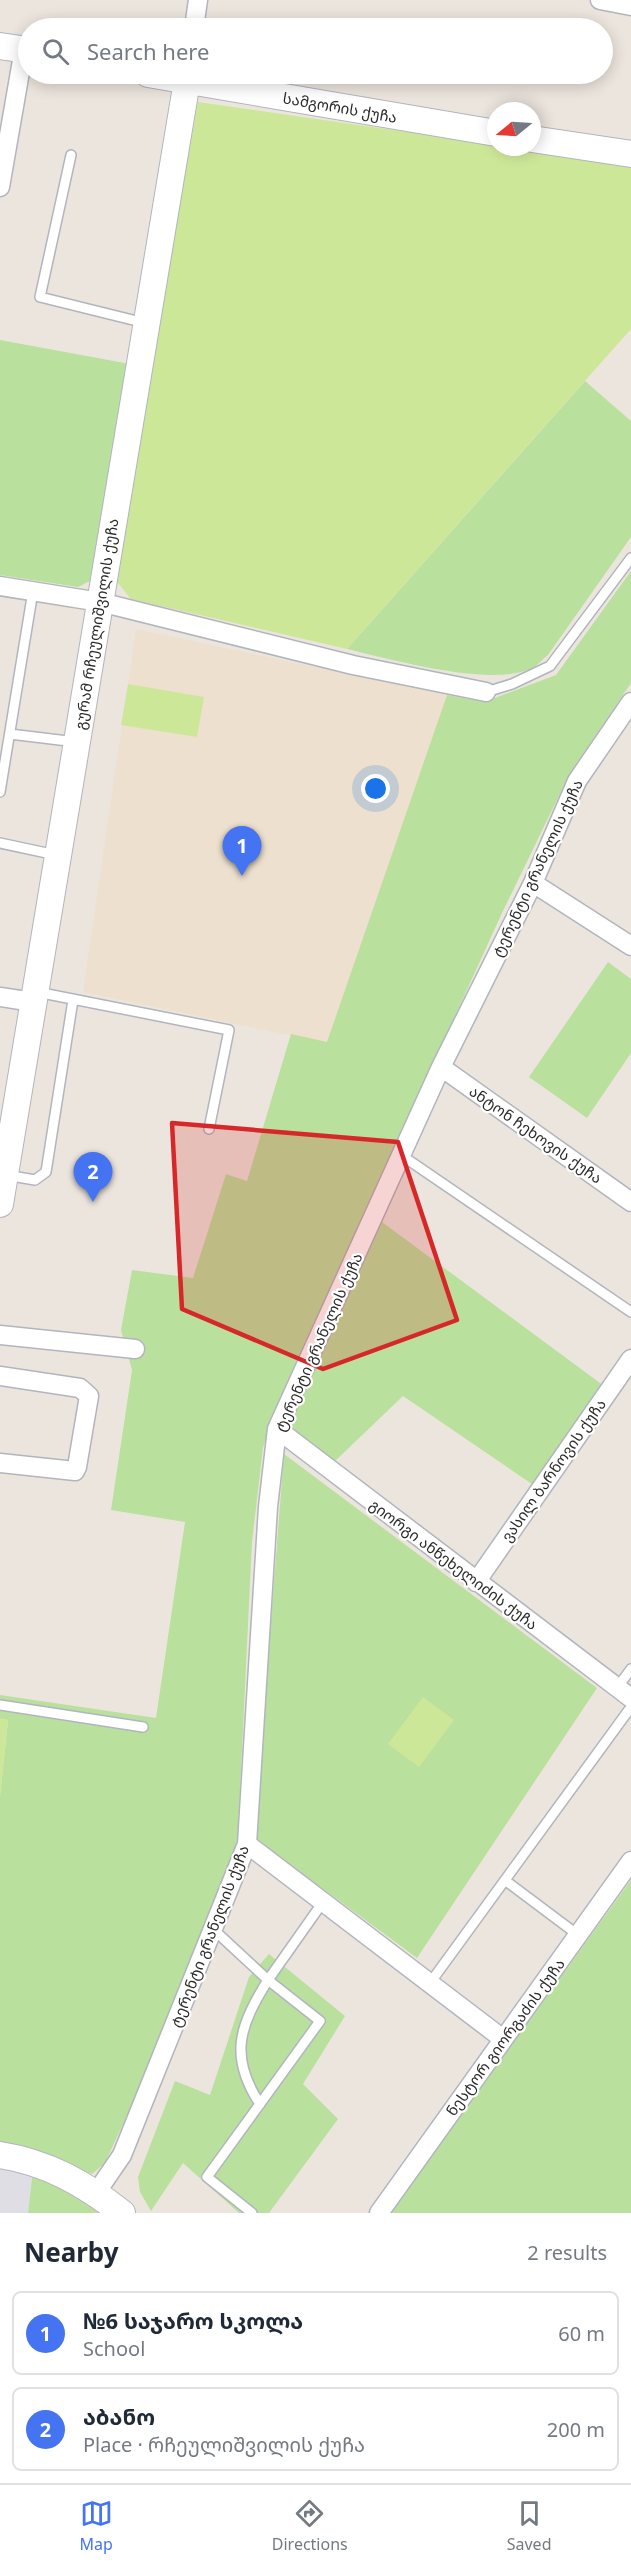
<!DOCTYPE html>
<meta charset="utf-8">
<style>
:root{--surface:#fff;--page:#f2f2f3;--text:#1f2937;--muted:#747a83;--line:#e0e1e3;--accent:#4574f2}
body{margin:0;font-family:"Noto Sans","Noto Sans Georgian",sans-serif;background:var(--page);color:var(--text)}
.compass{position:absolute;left:487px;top:102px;width:54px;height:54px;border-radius:50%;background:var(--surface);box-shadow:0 3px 15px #0003;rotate:252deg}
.you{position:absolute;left:376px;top:789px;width:21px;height:21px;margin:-15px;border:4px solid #fff;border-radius:50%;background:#1a73e8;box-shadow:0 0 0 9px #1a73e833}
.badge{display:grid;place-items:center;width:39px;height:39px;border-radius:50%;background:var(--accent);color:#fff;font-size:20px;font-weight:700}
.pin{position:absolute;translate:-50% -50px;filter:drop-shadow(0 2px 3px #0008)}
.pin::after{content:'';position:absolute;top:32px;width:21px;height:18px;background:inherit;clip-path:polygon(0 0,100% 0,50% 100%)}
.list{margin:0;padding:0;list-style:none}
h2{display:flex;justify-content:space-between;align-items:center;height:78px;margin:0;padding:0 24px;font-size:26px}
h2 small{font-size:20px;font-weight:400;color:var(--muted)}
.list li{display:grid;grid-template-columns:39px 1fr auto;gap:18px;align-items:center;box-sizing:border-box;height:84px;margin:0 12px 12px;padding:0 12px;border:2px solid var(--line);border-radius:9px}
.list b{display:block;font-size:22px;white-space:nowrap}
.list p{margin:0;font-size:20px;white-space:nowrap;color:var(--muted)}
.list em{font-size:20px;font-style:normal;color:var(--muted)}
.icon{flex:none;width:33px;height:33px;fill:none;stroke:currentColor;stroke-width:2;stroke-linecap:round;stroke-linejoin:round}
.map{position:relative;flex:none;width:631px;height:2213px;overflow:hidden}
.search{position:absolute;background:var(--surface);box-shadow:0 3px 15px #0003;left:18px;right:18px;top:18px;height:66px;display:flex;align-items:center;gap:15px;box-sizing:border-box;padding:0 21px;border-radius:33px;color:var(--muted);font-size:22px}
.sheet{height:270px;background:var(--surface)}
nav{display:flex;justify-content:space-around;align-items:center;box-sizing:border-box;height:84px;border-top:2px solid var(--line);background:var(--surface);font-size:16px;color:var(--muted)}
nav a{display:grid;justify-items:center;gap:3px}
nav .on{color:var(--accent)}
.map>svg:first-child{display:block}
.industrial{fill:#dfdee5}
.education{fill:#ede0ce}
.green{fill:#bae09d}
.pitch{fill:#cde799}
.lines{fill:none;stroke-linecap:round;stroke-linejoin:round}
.lane-casing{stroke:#b1b5be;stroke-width:12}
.street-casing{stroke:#b1b5be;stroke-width:21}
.secondary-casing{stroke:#b1b5be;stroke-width:28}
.lane{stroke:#fff;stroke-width:9}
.street{stroke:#fff;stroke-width:18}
.secondary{stroke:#fff;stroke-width:26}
.marked{fill:#d62828;fill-opacity:0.2;stroke:#d62828;stroke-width:4.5;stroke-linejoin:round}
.labels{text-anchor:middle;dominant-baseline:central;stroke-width:4.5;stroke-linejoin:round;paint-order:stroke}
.street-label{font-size:15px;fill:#2b2b2b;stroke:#fff}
</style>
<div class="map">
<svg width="631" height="2213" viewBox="0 0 631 2213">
<rect width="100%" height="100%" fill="#ece5de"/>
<!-- industrial -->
<path class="industrial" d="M0 2165 33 2170 28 2213H0Z"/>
<!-- education -->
<path class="education" d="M136 629 447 695 327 1043 83 992Z"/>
<!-- green -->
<path class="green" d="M0 340 130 364 90 581 78 587 0 575Z
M585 381 631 421V537L548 655C544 658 539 664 534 667 495 689 390 659 347 649Z
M631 571V683L570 773 502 913 274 1413 263 1448 252 1542 238 1833 234 1855 146 2074 105 2163 92 2174 0 2143V1796L8 1720 0 1719V1695L156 1718 185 1522 111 1510 132 1370 121 1330 132 1270 193 1278 226 1174 247 1181 291 1034 327 1042 447 695 484 702 556 675Z
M608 962 631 979V1053L587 1118 529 1077Z
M382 1222 604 1386 532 1484 403 1396 333 1463 288 1427Z
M284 1454 597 1688 417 1958 254 1838Z
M631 1880V2213H390Z
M269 1954 345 2016 303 2084 338 2119 269 2213H239L183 2163 151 2211 140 2192 138 2177 175 2081 210 2095 249 1977Z
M33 2170 59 2181 99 2213H28Z"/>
<!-- pitch -->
<path class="pitch" d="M198 102 631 164V329L347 649 131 599 113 577Z
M128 684 204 697 197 737 121 725Z
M423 1697 454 1720 419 1767 388 1744Z
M0 1719 8 1720 0 1796Z"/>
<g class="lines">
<defs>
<path id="lane" d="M71 155 40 297 145 323
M486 692 512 684 550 666 631 558
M10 734 76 742
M0 792 33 591
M0 843 56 855
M37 992 229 1030 209 1129
M401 1155 631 1312
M6 1175 35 1180 46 1172 73 1000
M617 1688 631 1669
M0 1705 143 1727
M506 1881 578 1935
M213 1929 268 1980C240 2025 228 2056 260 2104
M430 1983 631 1707
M252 2213 207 2177 320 2021 268 1980 323 1902"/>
<path id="street" d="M600 0 631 6
M194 28 198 0
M0 187 24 49
M0 586 100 602 353 665 486 692
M533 883 631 946
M0 997 33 1002
M441 1067 631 1202
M0 1335 135 1349
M0 1376 80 1388 89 1396 77 1467 75 1471 0 1463
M277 1429 631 1698
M476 1582 631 1359
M247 1844 503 2039
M96 2193 122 2155 247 1844 268 1507 277 1429 441 1067 533 883 577 781 631 702
M379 2213 631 1861"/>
<path id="secondary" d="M0 46 28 50
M148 74 496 133
M532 139 631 154
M0 1204 187 81
M0 2155C47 2162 85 2184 122 2213"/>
</defs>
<!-- lane casing -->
<use href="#lane" class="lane-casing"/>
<!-- street casing -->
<use href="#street" class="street-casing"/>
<!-- secondary casing -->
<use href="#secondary" class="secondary-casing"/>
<!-- lane -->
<use href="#lane" class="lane"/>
<!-- street -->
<use href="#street" class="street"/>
<!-- secondary -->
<use href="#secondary" class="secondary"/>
</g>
<!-- marked area -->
<path class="marked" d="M172 1123 398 1142 457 1320 323 1369 182 1309Z"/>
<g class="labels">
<!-- street labels -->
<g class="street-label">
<text transform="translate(340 107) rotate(10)">სამგორის ქუჩა</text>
<text transform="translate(96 624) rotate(-81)">გურამ რჩეულიშვილის ქუჩა</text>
<text transform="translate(537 868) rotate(-65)">ტერენტი გრანელის ქუჩა</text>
<text transform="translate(536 1134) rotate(35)">ანტონ ჩეხოვის ქუჩა</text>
<text transform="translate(318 1342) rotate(-66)">ტერენტი გრანელის ქუჩა</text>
<text transform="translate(553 1470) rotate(-55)">ვასილ ბარნოვის ქუჩა</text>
<text transform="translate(454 1564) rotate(37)">გიორგი ანწეხელიძის ქუჩა</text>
<text transform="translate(209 1936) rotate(-69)">ტერენტი გრანელის ქუჩა</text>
<text transform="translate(505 2037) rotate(-54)">ნესტორ გიორგაძის ქუჩა</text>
</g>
</g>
</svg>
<svg class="compass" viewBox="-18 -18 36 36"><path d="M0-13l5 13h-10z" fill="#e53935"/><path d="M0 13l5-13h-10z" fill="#747a83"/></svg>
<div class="you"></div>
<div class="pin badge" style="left:242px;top:876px">1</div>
<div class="pin badge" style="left:93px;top:1202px">2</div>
<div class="search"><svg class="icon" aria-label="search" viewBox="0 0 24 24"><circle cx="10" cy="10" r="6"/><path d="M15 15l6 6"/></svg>Search here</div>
</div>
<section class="sheet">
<h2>Nearby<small>2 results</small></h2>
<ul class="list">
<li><span class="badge">1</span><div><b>№6 საჯარო სკოლა</b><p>School</p></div><em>60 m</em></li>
<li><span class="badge">2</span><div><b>აბანო</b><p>Place · რჩეულიშვილის ქუჩა</p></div><em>200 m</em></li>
</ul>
</section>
<nav>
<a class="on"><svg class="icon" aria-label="map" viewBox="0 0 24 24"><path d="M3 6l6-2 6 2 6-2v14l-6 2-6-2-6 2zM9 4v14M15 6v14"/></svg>Map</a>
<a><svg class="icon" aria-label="directions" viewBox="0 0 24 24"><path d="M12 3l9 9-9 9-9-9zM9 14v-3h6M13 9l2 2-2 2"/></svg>Directions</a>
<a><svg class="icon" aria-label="saved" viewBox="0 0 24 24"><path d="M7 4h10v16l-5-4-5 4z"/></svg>Saved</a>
</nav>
